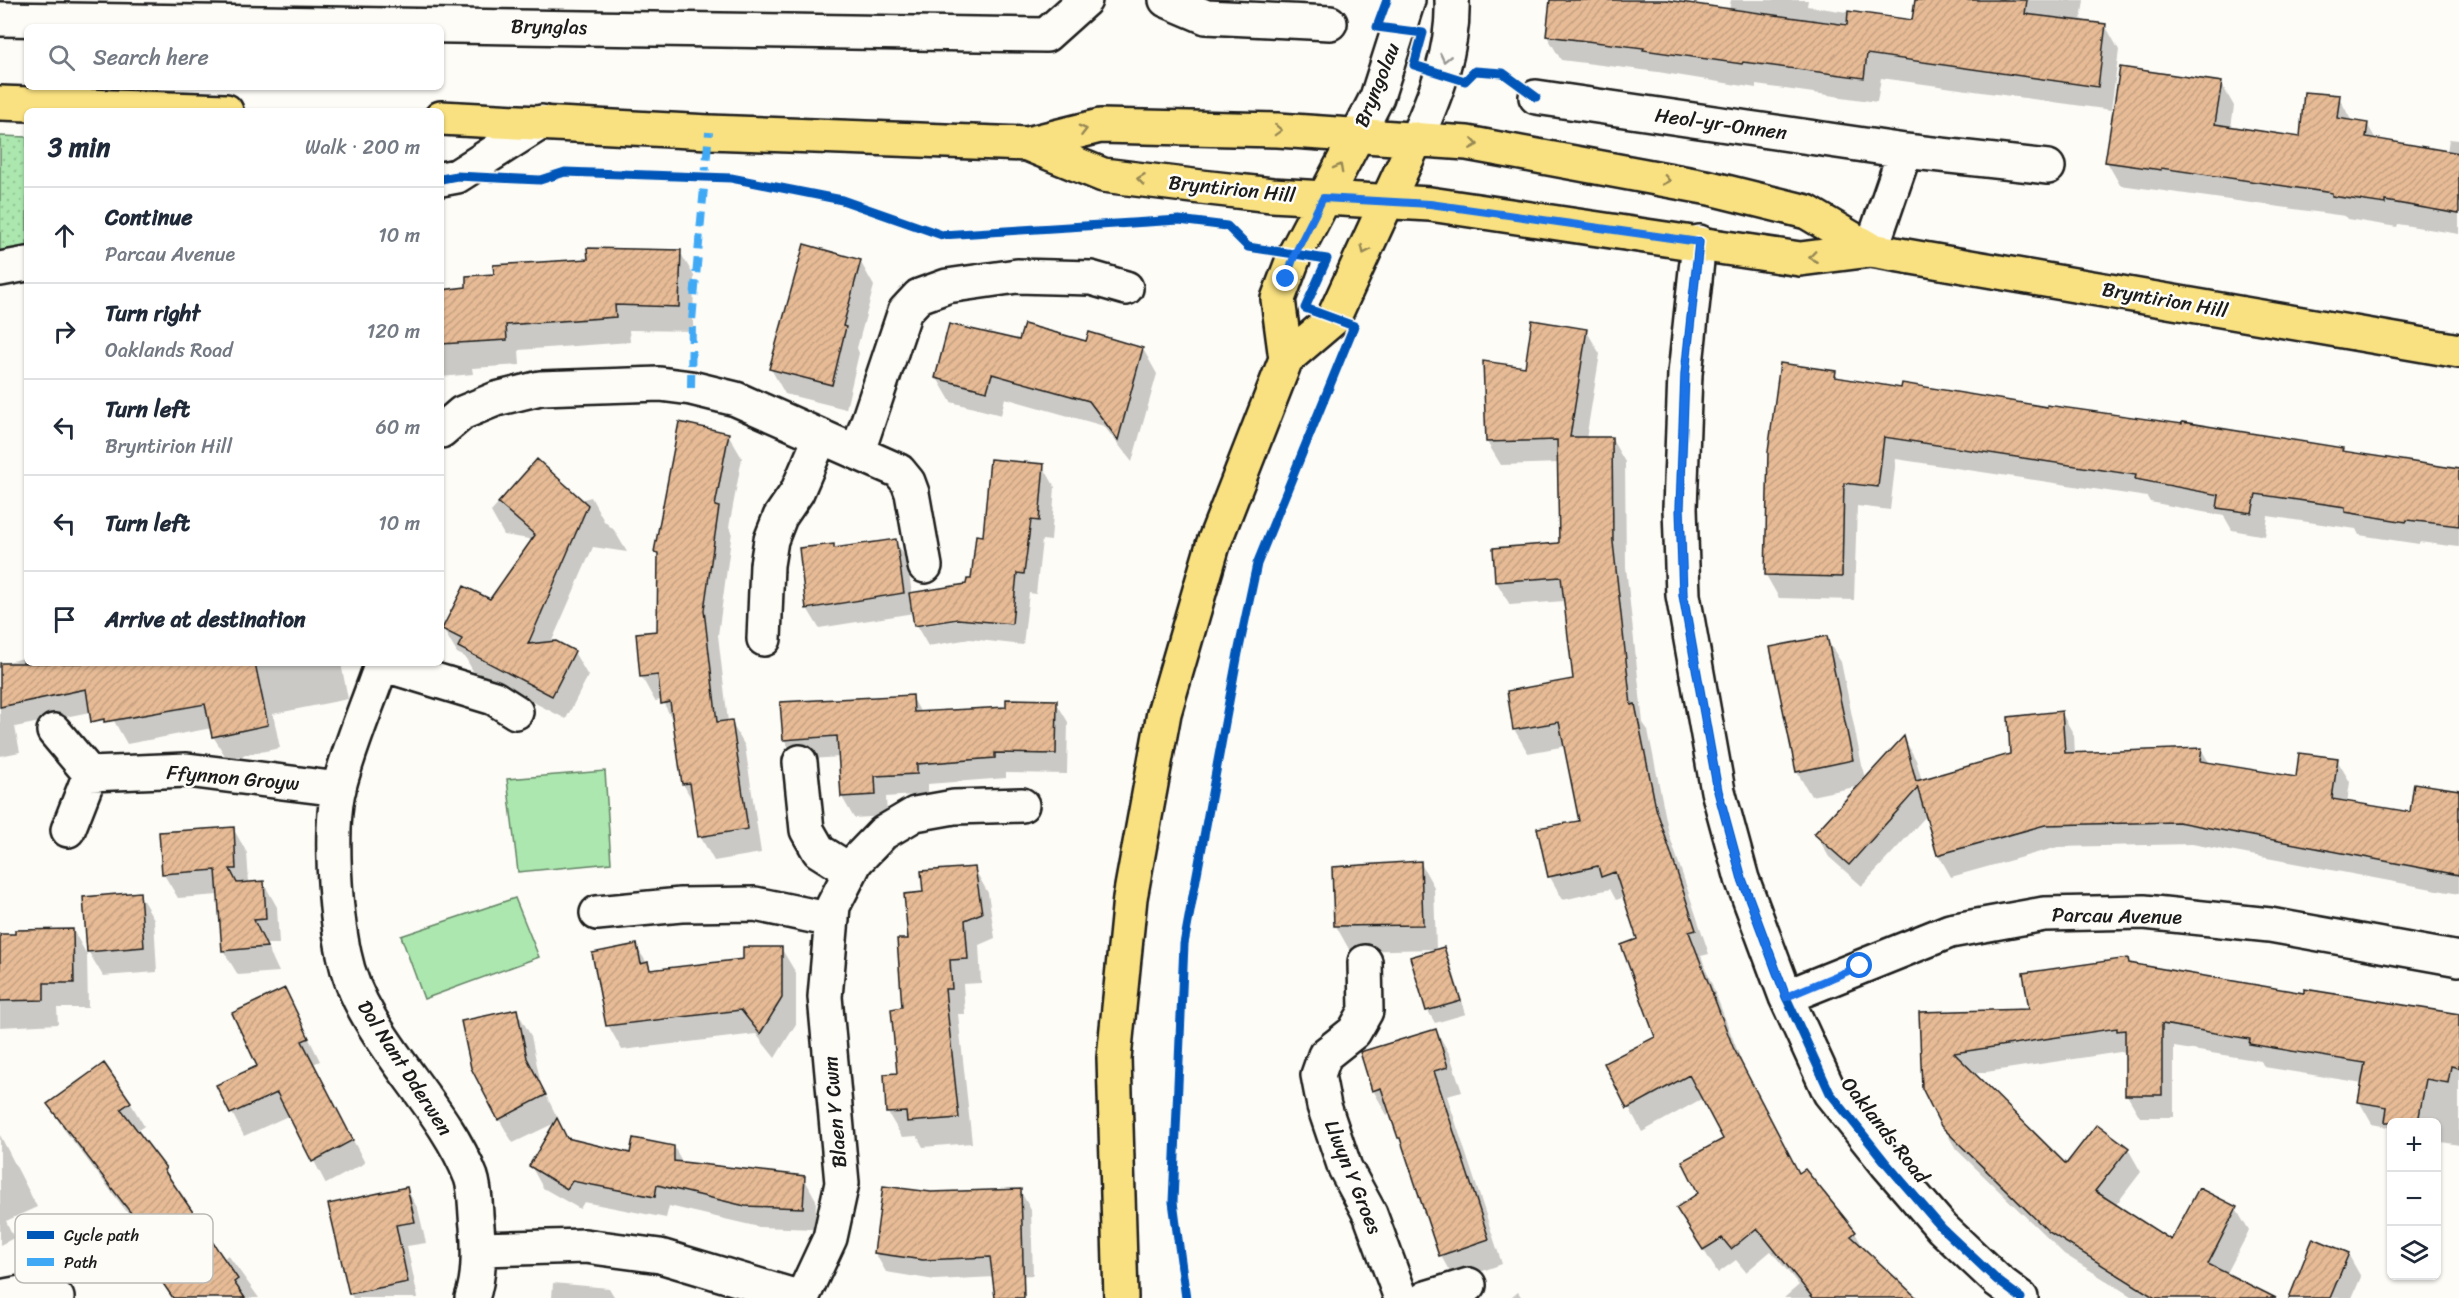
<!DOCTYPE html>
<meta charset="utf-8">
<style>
:root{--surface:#fff;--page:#f2f2f3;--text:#1f2937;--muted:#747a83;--line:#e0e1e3}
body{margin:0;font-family:Sriracha,sans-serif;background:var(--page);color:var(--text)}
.controls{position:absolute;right:18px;bottom:18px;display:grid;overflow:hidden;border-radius:9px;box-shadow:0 2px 4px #0004}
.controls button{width:54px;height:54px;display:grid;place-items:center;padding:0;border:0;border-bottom:2px solid var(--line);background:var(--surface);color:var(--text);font:30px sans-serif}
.stop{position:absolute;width:18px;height:18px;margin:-14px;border:4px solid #1a73e8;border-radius:50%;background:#fff}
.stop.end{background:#1a73e8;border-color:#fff;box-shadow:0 2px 6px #0008}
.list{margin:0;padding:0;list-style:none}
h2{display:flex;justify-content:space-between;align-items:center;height:78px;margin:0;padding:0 24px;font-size:26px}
h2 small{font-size:20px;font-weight:400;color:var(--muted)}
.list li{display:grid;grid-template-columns:39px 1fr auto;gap:18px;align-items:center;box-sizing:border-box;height:96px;padding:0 24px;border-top:2px solid var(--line)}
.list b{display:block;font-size:22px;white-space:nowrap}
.list p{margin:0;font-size:20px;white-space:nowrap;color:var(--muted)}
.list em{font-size:20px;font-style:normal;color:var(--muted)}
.icon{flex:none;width:33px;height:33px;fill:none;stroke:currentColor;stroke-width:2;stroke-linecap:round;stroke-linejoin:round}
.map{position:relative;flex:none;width:2459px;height:1298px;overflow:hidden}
.search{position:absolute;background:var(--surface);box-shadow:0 2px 4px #0004;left:24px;top:24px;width:420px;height:66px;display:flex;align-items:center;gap:15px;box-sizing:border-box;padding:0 21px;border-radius:9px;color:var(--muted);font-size:22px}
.panel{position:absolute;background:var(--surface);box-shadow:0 2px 4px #0004;left:24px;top:108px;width:420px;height:558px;border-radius:9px}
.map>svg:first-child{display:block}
.grass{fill:url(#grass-dots);stroke:#648265;stroke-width:1.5}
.green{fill:#abe7ae;stroke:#648265;stroke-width:1.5}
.shadow{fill:#0003;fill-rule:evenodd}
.building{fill:url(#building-hatch);stroke:#1c1c1c;stroke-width:1.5}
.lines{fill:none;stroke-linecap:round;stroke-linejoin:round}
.minor-casing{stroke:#1c1c1c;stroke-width:38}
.major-casing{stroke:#1c1c1c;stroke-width:38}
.minor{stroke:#fdfcf7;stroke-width:33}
.major{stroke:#f9e181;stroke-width:33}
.quiet{stroke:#3fa9f5;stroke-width:8;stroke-dasharray:15 8;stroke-linecap:butt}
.cycleway-casing{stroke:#fdfcf7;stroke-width:13}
.cycleway{stroke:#0057b8;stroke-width:9}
.oneway{stroke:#989794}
.oneway2{stroke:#968854}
.route{stroke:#1a73e8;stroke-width:8}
.labels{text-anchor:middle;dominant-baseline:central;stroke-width:5;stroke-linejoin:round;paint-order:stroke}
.street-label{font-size:20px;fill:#1c1c1c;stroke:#fdfcf7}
.key{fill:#fdfcf7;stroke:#bab9b5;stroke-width:1.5}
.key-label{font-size:16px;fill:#1c1c1c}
</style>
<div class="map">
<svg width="2459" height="1298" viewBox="0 0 2459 1298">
<defs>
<pattern id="grass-dots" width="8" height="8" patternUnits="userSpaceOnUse" patternTransform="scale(1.5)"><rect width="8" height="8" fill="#abe7ae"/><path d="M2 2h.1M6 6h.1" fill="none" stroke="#93c695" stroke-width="1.8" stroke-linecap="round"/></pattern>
<pattern id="building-hatch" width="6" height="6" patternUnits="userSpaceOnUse" patternTransform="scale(1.5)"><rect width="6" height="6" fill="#e6bb96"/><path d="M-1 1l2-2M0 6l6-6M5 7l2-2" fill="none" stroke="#c5a081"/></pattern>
</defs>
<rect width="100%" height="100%" fill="#fdfcf7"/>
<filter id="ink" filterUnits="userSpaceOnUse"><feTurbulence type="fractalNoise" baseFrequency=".0167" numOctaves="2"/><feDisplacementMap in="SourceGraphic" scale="12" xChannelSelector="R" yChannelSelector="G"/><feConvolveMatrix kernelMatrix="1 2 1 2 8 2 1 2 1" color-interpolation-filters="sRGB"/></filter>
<g filter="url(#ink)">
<!-- grass -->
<path class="grass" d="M0 136 27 137V250L0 255Z"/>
<!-- green -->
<path class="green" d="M605 771 611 863 518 872 507 779Z
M515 898 539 957 424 999 401 936Z"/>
<!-- shadow -->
<path class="shadow" d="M1552 0H1656L1729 10 1731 0H1808L1807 6 1913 22 1916 0H2084L2081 22 2105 25 2119 50 2111 110 1881 78 1877 102 1756 85V88L1658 72 1561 60 1547 36Z
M2221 83 2234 106 2231 128 2301 138 2339 97 2352 122 2367 124 2377 141 2447 152 2449 139 2459 140V234L2398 224 2397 227 2347 219 2345 216 2120 185 2107 162Z
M680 252 694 276 693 331 629 330 630 342 519 350 520 365 472 368 473 374 441 377V291L468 288 496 275 590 260Z
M860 261 874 286 857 348 859 353 846 409 785 394 771 369Z
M1586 330 1600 354 1586 439 1611 438 1625 462 1626 567 1643 723 1648 730 1669 834 1709 954 1701 956 1746 1073 1800 1175 1855 1233 1866 1252 1914 1298H1784L1799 1285 1771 1251 1746 1272 1736 1260 1718 1273 1678 1209 1700 1193 1725 1140 1703 1098 1642 1132 1606 1064 1657 1038 1639 940 1625 897 1616 900 1610 889 1563 900 1550 877 1539 830 1581 822 1566 746 1528 753 1514 729 1574 681 1565 601 1510 605 1496 581 1560 545 1559 463 1501 465 1487 442 1526 368Z
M1020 342 1143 349 1157 374 1132 462 1104 426 1005 398 1001 415 951 402 937 378Z
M1835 373 1839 379 2342 450 2343 453 2459 470V547L2419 542V544L2359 535 2356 529 2268 516 2265 536 2232 530 2224 516 2150 502 2147 497 1896 459 1890 510 1857 506 1854 600 1779 598 1766 575Z
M728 434 742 458 729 527 732 532 718 635 728 722H731L745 746 761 853 714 861 700 836 695 805 683 784 675 725 662 700 655 701 641 676 658 633 659 558 656 552Z
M537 461 580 500 591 497 604 521 614 530 627 552 593 547 551 643 574 652 588 676 566 719 473 671 465 657 457 653 443 629 490 601 533 542 529 539 504 535 491 512Z
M1043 466 1055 487 1051 541 1042 540 1036 594 1029 593 1023 645 970 639 928 646 916 625 914 613 819 628 807 608 833 545 835 549 895 540 907 560 912 594 968 585 972 581 985 538ZM965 616V619L922 626V623Z
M1826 638 1841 662 1865 780 1904 738 1916 760 1922 781 2012 755 2061 712 2074 735 2075 754 2201 749 2210 764 2297 779 2337 760 2350 782 2347 803 2411 813 2459 791V894L2192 844 2058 847 1951 877 1938 854 1927 815 1862 886 1829 857 1816 834 1860 786 1811 796 1797 772Z
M27 657V663H80L90 712 15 727 20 752 0 756V664Z
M119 663H341L348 699 273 714 280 748 227 759 213 736 212 728 127 744 114 721Z
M912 697 921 713 1008 708 1056 702 1068 722 1067 774 1006 773V778L928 784V794L886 797 887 816 854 818 842 797 840 757 796 760 784 739Z
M233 828 247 853 249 883 263 882 277 907 279 944H266L279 972 238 975 223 950 219 895 178 898 163 873Z
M1420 862 1434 887 1436 949 1350 951 1336 926 1380 867V864Z
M974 868 988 893 995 938 979 945 981 983 963 984 965 1014H958L972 1143 923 1147 917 1136 902 1137 888 1113 899 1074 909 940 924 894Z
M139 894 154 919 157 972 103 976 88 951Z
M73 930 87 955 88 1008H57L58 1024 0 1027V936Z
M636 946 652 971 744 960 781 948 796 973V1024L775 1058 756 1034 622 1050 608 1025Z
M1443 949 1450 961 1466 1014 1435 1023 1428 1011 1412 958Z
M2127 960 2130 965 2305 995 2459 1015V1145L2436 1141V1122H2392V1128L2372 1124 2359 1101 2363 1083 2264 1067 2261 1061 2174 1047V1117H2140L2127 1095V1051L1973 1074 2066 1166 2128 1149 2141 1172 2115 1206 2172 1242 2236 1209 2249 1231 2226 1275 2273 1298H2134L2064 1254 1956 1149 1942 1125 1921 1014 2030 1011Z
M285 990 320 1061 313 1064 365 1163 326 1184 290 1115 244 1136 218 1086 259 1067Z
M517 1011 531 1036 541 1085 559 1121 513 1143 499 1119Z
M1436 1030 1450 1055 1462 1092 1447 1096 1502 1264 1455 1281 1441 1256 1404 1146 1391 1114 1387 1115 1373 1090Z
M130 1102 144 1126 137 1131 165 1169 178 1193 223 1259 228 1255 259 1298H172L122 1222 130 1216 63 1128 49 1105Z
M0 1135 37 1207 6 1221 14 1238 0 1245Z
M568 1140 631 1155 674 1147 683 1163 804 1178 816 1200 815 1229 759 1227 669 1206 666 1218 584 1202 580 1209 543 1188 531 1166Z
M406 1188 418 1209 426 1243 407 1246 418 1298H353L350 1293Z
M1020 1190 1031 1210 1033 1275 935 1280 886 1272 875 1253 931 1193Z
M2348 1254 2361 1277 2352 1298H2291Z
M553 1283 609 1288 615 1298H552Z
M1518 1292 1522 1298H1511Z"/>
<!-- building -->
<path class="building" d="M1550 0H1666L1847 25 1848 11 1912 20 1915 0H2027L2025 14 2106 24 2098 87 1867 54 1864 78 1743 62 1742 64 1643 50 1644 48 1546 36Z
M2120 67 2222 82 2215 124 2300 137 2304 92 2340 95 2337 118 2368 123 2366 137 2459 153V214L2385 201V204L2332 196V193L2161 168V170L2105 162Z
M804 244 861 260 843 326 846 327 832 385 769 369Z
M587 248 681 250 679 307 615 305 616 317 506 325 507 340 441 344V290L466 287V276L494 274 493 265 588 259Z
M1532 320 1587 329 1570 437H1612L1613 542 1631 705 1635 704 1656 808 1696 930 1689 932 1733 1047 1799 1173 1805 1169 1856 1232 1851 1236 1917 1298H1813L1757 1228 1731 1249 1722 1238 1703 1250 1676 1208 1698 1193 1682 1161 1723 1139 1689 1075 1627 1109 1604 1063 1655 1037 1621 945 1637 939 1615 872 1601 877 1598 866 1548 877 1537 828 1579 821 1559 722 1513 730 1507 691 1573 679 1561 577 1495 582 1493 548 1559 543 1557 440 1486 442 1483 361 1525 367Z
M949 324 1019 340 1024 324 1086 341 1089 332 1143 348 1118 440 1089 401 992 374 987 391 935 378Z
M1780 363 1836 371 1835 377 1901 388 1902 383 2047 407V405L2182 424V422L2343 448 2342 451 2459 469V526L2407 520 2406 522 2345 512V507L2256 494 2252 513 2217 508 2219 495 2135 479 2136 475 1884 437 1878 487 1844 483 1842 577 1765 575 1768 452Z
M679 422 729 433 715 506 719 507 704 610 717 722 732 720 748 829 698 837 690 783 682 784 670 702 661 704 658 675 640 677 636 633 657 631 658 553 654 552Z
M537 459 588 505 528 644 556 641 575 651 552 696 458 647 462 639 442 629 464 586 490 599 535 535 498 503Z
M990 459 1044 464 1039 521 1031 520 1024 574 1017 573 1012 624 958 619 914 626 909 593 966 584 967 579H971L976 535 983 536Z
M896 539 904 593 806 609 799 548 834 544V548Z
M1827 636 1853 760 1796 772 1770 647Z
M0 663H255L268 725 212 737 205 704 104 722V719L91 722 86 689 0 707Z
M913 695 914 712 1006 707V699L1057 700 1056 754 995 753V758L917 764V774L875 776 876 795 841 797 837 736 783 740 780 702Z
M2062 711 2065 753 2202 748 2200 761 2296 777 2299 753 2338 758 2332 799 2410 812 2414 783 2459 790V875L2178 822 2045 825 1937 855 1917 786 1918 788 1849 865 1814 834 1904 736 1916 781 2010 754 2008 717Z
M234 827 236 869H230L237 883 264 881 266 919 254 920 267 947 222 951 216 870 162 874 159 832Z
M1421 861 1423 925 1334 926 1332 867Z
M975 867 982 913 965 920 968 959 950 960 952 989H945L959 1118 907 1122 906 1112 886 1113 884 1074 897 1073 891 1009 902 1007 897 939H908L904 894 923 892 921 871Z
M140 892 144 947 87 952 83 897Z
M73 929 74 983H44V1000L0 1001V934H15V930Z
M637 944 641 964 648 962 650 970 743 959V947H782V998L760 1034 741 1010 606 1026 592 953Z
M1444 947 1461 1001 1426 1011 1410 957Z
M2128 958 2129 963 2304 993V989L2459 1014V1068L2451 1066 2448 1083 2426 1079 2418 1122H2385L2387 1107 2358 1102 2365 1063 2249 1044 2250 1039 2162 1024V1095H2125V1030L2117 1031V1028L1954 1053 2066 1164 2097 1124 2129 1148 2095 1191 2171 1240 2199 1188 2237 1207 2208 1264 2276 1298H2155L2049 1232 1941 1126 1922 1088 1919 1012 2029 1009 2023 973Z
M285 988 309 1038 302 1041 353 1140 312 1162 277 1093 230 1114 216 1085 257 1066 232 1013Z
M517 1009 527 1058 546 1095 498 1120 471 1068 461 1021Z
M1436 1029 1448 1067 1434 1071 1489 1239 1439 1256 1400 1138H1398L1381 1088 1372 1091 1360 1052Z
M104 1063 131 1102 121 1109 166 1168 164 1170 199 1221 178 1232 180 1236 205 1231 238 1279 234 1282 245 1298H173L120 1221 131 1213 47 1104Z
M557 1118 567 1138 630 1153 633 1138 674 1146V1161L805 1176 803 1208 745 1206 657 1185 655 1197 572 1181 567 1189 529 1166Z
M883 1186 931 1192 1021 1189 1024 1298H995L990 1257 923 1260 874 1253Z
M407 1187 415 1222 396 1225 408 1282 349 1294 328 1204Z
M2313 1238 2349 1253 2330 1298H2289Z"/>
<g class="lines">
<defs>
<path id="minor" d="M1166 0 1206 17 1330 23
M0 19 1046 35 1085 0
M1536 97 1905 151 2048 167
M1357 136 1377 97 1408 0
M1416 139C1436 95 1454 49 1452 0
M441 179 457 176 542 122
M1699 242 1685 374 1680 508 1683 595 1718 791 1742 879 1786 997 1830 1093 1886 1163 1942 1228 1997 1280 2021 1298
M1871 250 1905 151
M0 269 27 264
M441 431 462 413 496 399 540 388 660 384 691 388 736 399 899 471 908 482 912 493 925 566
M858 451 905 311 919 296 947 286 1017 276 1091 278 1126 288
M764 639 767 565 771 540 780 517 797 492 821 436
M382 663C368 704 350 745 339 787 329 828 335 912 344 954 360 1036 441 1099 471 1177 476 1191 475 1211 477 1226 479 1250 480 1276 472 1298
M382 664 494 698 516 712
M54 731 90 774 187 770 339 789
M800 762 807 830 819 851 851 871
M68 830 90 774
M597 913 681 905 755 904 832 920
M1365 962 1366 1011 1354 1032 1325 1055 1318 1075 1324 1106 1345 1168 1370 1214 1401 1298
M1786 997 1950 931 2044 914 2144 912 2270 925 2459 959
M479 1249 585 1246 660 1256 801 1298
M0 1297 21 1293 57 1298
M802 1298 830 1238 842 1183 825 997 833 906 856 861 883 833 915 814 954 807 1022 805
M1426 1298 1469 1285"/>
<path id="major" d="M0 103 226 111
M441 118 709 132 1027 144 1100 126 1278 130 1467 143 1710 188 1807 212 1871 250
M1027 144 1103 175 1201 187 1272 195 1430 204 1800 259 1871 250 2459 351
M1286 359 1278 299 1295 254 1357 136
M1121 1298 1114 1058 1130 898 1164 713 1213 545 1286 359 1333 319 1416 139"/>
</defs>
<!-- minor casing -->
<use href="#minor" class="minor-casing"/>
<!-- major casing -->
<use href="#major" class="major-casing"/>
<!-- minor -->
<use href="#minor" class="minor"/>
<!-- major -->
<use href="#major" class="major"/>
<!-- quiet -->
<path class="quiet" d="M691 388 692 321 709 132"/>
<defs>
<path id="cycleway" d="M1387 0 1377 27 1423 33 1414 65 1465 81 1475 71 1503 73 1536 97
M441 179 457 176 540 180 565 172 731 178 842 200 942 235 1179 220 1227 226 1248 247 1327 259 1305 308 1354 326 1257 564 1238 653 1184 944 1173 1202 1186 1298
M1699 242 1685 374 1680 508 1683 595 1718 791 1742 879 1786 997 1830 1093 1886 1163 1942 1228 1997 1280 2021 1298"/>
</defs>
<!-- cycleway casing -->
<use href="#cycleway" class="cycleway-casing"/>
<!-- cycleway -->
<use href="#cycleway" class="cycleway"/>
</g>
<!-- one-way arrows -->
<defs><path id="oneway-chevron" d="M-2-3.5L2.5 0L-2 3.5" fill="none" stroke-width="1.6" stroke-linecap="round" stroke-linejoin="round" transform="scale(1.5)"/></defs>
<use class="oneway" href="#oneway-chevron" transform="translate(1445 58) rotate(103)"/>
<g class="oneway2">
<use href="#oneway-chevron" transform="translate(1083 130) rotate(-14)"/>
<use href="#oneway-chevron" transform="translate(1278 130) rotate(2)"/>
<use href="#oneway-chevron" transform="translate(1474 144) rotate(9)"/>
<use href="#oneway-chevron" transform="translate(1339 168) rotate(-62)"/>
<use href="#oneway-chevron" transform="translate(1141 179) rotate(-173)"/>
<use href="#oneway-chevron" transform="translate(1666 180) rotate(11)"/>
<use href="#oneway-chevron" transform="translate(1365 250) rotate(115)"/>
<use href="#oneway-chevron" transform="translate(1813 257) rotate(172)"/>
</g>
</g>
<g class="lines" filter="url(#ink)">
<!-- route -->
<path class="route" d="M1286 279 1295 254 1323 198 1430 204 1699 242 1685 374 1680 508 1683 595 1718 791 1742 879 1786 997 1860 966"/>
</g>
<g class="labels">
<!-- street labels -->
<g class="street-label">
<text transform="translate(549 27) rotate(1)">Brynglas</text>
<text transform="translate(1377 85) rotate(-68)">Bryngolau</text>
<text transform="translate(1721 124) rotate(8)">Heol-yr-Onnen</text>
<text transform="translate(1232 189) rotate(6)">Bryntirion Hill</text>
<text transform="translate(2165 300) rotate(10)">Bryntirion Hill</text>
<text transform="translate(233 778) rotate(5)">Ffynnon Groyw</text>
<text transform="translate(2117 916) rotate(1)">Parcau Avenue</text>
<text transform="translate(405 1068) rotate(57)">Dol Nant Dderwen</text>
<text transform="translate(835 1112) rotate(-95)">Blaen Y Cwm</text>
<text transform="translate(1885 1130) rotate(52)">Oaklands Road</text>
<text transform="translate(1353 1177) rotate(68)">Llwyn Y Groes</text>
</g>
</g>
<!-- legend -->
<rect x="15" y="1214" width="198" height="69" rx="9" class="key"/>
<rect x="27" y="1231" width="27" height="8" fill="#0057b8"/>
<rect x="27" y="1258" width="27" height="8" fill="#3fa9f5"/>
<g class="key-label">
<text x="64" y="1241">Cycle path</text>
<text x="64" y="1268">Path</text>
</g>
</svg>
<div class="controls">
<button>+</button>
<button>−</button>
<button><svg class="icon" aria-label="layers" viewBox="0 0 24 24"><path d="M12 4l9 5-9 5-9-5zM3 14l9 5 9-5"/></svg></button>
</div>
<div class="stop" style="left:1860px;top:966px"></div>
<div class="stop end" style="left:1286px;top:279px"></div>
<div class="search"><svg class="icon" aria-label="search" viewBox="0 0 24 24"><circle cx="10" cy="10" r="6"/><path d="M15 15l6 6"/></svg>Search here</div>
<section class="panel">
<h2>3 min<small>Walk · 200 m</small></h2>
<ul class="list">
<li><svg class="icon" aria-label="ahead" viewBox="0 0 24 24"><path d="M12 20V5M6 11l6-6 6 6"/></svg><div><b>Continue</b><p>Parcau Avenue</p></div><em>10 m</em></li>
<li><svg class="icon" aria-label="right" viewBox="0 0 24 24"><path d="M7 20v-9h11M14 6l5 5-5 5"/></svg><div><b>Turn right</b><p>Oaklands Road</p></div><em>120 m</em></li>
<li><svg class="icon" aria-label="left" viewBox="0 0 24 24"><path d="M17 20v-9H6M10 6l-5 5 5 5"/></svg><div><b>Turn left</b><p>Bryntirion Hill</p></div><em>60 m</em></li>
<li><svg class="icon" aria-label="left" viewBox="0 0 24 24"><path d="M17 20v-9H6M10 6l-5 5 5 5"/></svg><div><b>Turn left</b></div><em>10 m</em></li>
<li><svg class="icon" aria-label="arrive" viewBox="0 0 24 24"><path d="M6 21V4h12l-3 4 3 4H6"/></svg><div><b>Arrive at destination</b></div></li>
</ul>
</section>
</div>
